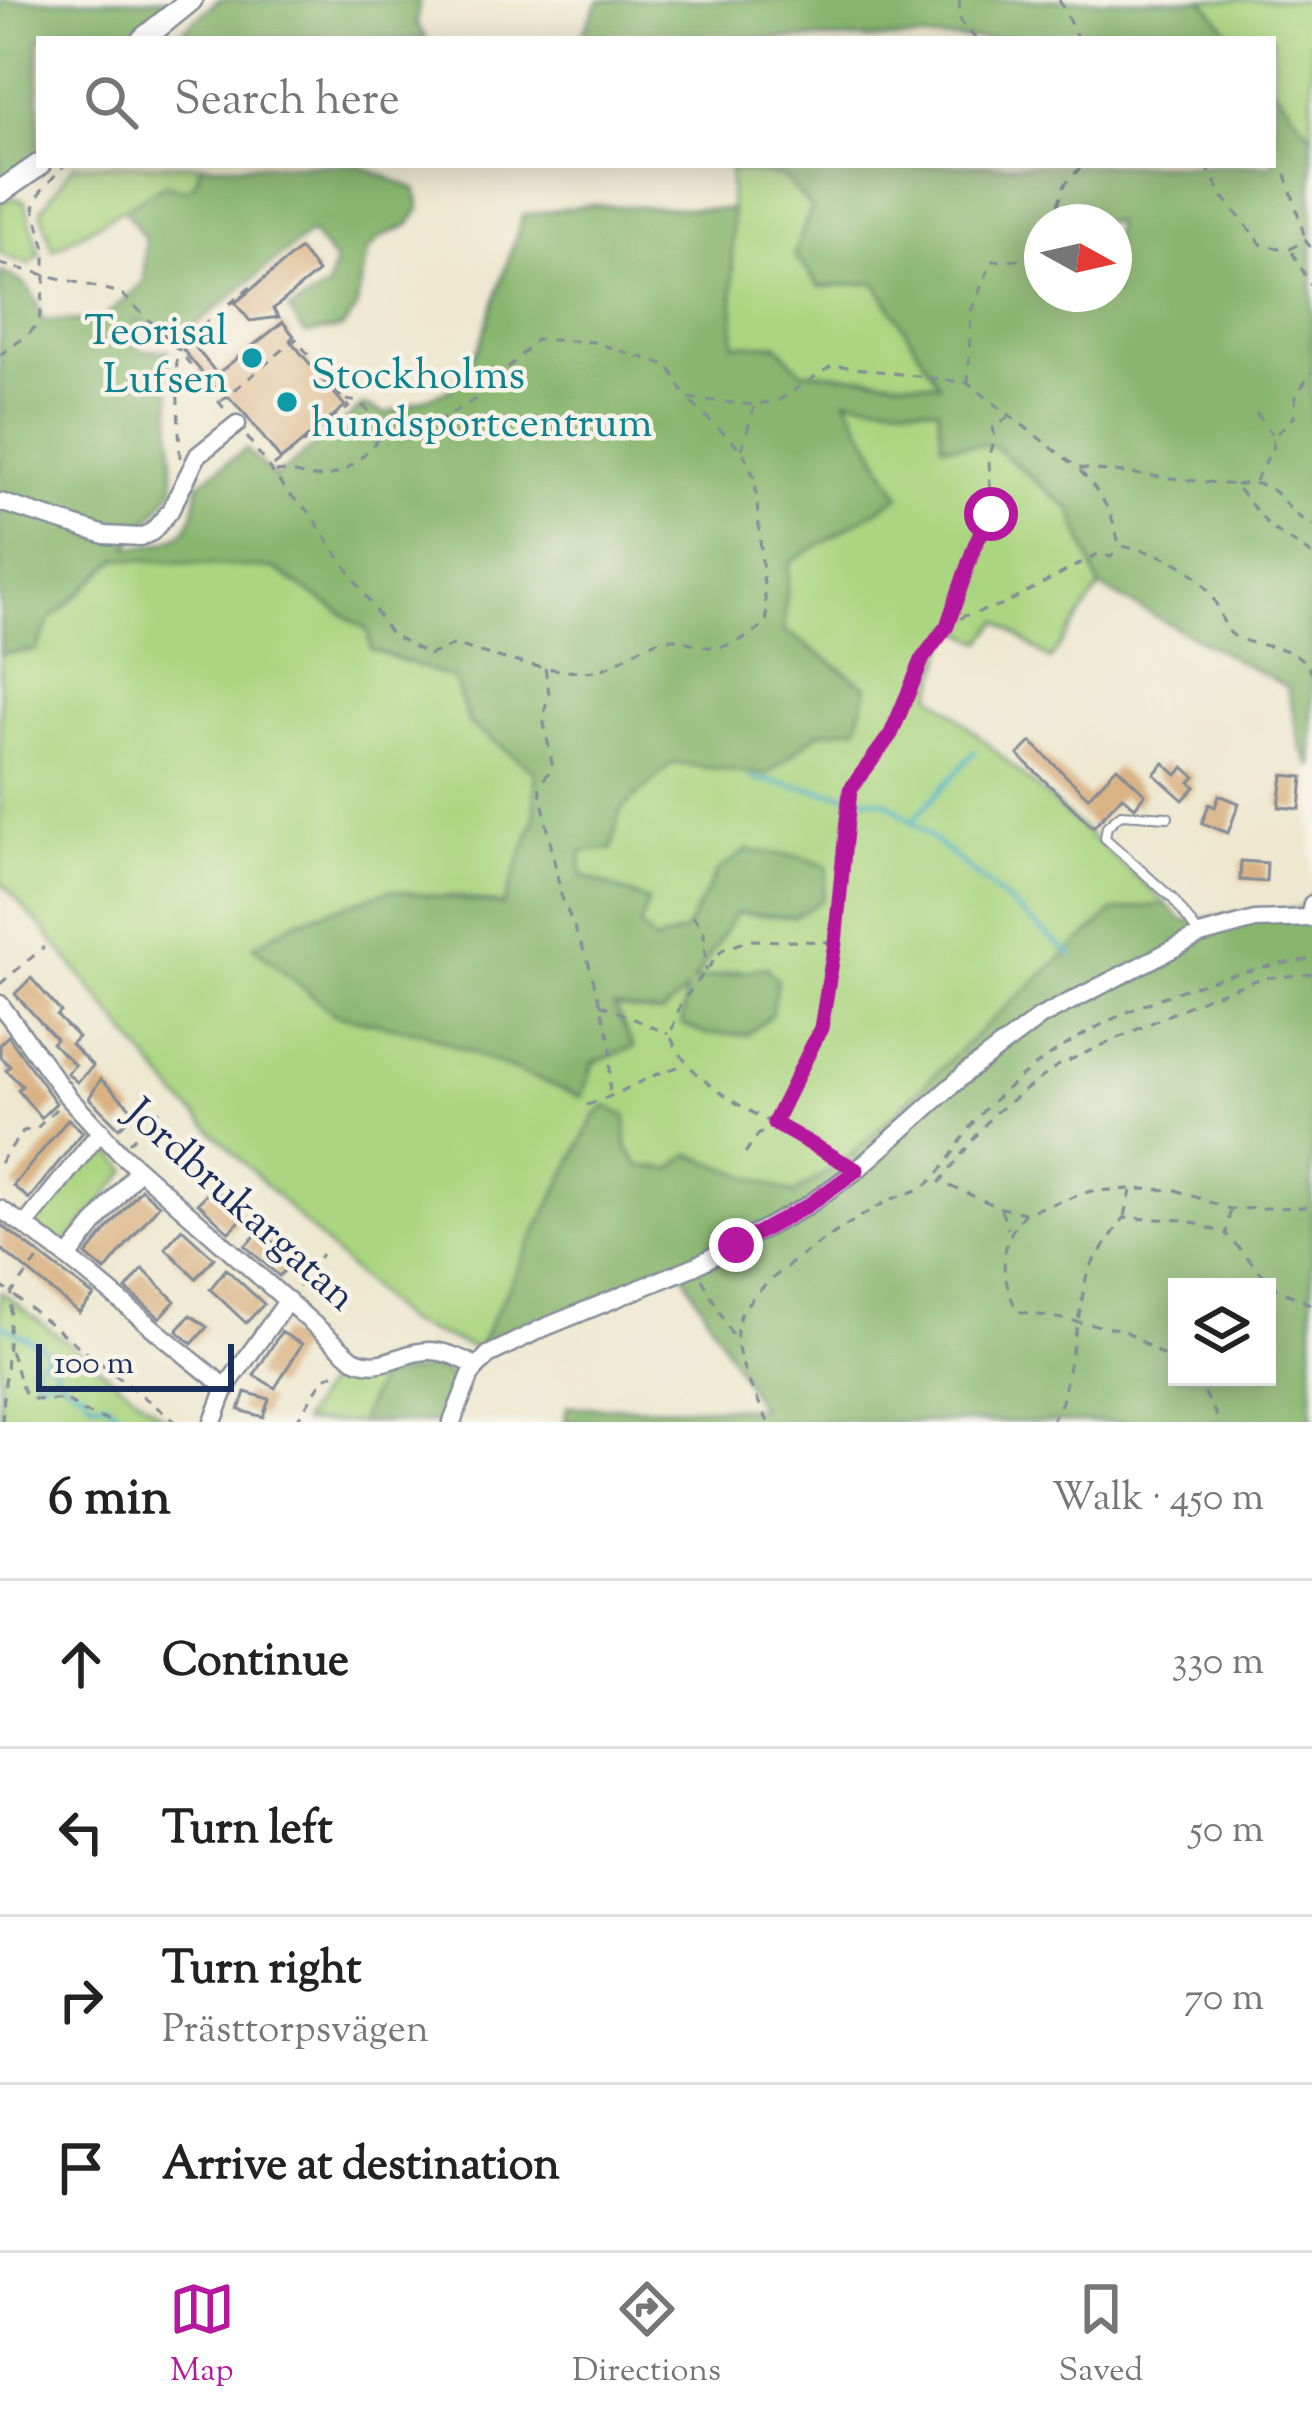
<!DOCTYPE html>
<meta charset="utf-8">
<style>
:root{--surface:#fff;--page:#f6f6f6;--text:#222;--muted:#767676;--line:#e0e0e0;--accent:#b5179e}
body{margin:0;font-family:"Sorts Mill Goudy",serif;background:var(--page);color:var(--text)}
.controls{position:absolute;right:36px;bottom:36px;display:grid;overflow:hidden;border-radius:0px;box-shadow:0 6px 30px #0003}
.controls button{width:108px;height:108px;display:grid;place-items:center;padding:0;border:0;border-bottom:3px solid var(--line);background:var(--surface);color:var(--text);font:60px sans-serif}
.compass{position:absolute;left:1024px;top:204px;width:108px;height:108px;border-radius:50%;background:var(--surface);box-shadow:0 6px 30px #0003;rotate:98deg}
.scale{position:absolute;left:36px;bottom:30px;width:198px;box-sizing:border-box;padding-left:12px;border:6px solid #1b2f5e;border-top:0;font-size:33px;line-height:42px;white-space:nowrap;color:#1b2f5e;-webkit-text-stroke:9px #f7f3e8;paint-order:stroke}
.stop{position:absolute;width:36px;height:36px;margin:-27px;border:9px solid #b5179e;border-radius:50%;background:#fff}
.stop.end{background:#b5179e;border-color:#fff;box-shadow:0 3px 12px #0008}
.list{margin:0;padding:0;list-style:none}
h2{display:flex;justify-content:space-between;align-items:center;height:156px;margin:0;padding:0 48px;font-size:51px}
h2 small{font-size:39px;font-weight:400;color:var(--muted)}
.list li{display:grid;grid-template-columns:78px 1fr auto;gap:36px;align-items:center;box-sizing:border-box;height:168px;padding:0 48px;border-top:3px solid var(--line)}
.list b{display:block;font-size:45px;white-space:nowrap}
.list p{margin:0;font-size:39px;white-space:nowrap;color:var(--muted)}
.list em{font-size:39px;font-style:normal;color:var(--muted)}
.icon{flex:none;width:66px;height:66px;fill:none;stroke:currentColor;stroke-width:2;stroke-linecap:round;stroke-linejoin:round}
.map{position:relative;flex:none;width:1312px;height:1422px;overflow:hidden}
.search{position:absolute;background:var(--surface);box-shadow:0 6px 30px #0003;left:36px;right:36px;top:36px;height:132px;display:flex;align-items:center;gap:30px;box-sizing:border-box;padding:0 42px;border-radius:0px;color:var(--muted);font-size:45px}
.sheet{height:828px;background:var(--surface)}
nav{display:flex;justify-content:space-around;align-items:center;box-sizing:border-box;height:168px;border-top:3px solid var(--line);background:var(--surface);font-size:33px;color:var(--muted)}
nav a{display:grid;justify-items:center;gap:6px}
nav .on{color:var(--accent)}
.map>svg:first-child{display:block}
.green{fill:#abd580;stroke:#63826f;stroke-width:3}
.forest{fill:#88b66e;stroke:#527266;stroke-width:3;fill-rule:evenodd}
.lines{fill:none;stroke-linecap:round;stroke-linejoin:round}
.stream{stroke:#48b1c6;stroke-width:4.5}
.building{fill:#dab385}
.service-casing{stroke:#848c97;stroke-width:12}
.minor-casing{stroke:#848c97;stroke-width:21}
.tertiary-casing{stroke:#848c97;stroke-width:26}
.path{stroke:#848c97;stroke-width:3;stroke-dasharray:9 9;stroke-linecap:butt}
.service{stroke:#fff;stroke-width:8}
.minor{stroke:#fff;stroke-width:16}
.tertiary{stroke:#fff;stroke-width:21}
.route{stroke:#b5179e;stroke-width:15}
.culture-dot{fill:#0f9aa8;stroke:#f7f3e8;stroke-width:4.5}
.labels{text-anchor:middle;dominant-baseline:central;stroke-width:9;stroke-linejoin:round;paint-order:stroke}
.culture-label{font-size:42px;fill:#0d838f;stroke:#f7f3e8;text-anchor:end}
.street-label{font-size:42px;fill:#1b2f5e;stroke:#f7f3e8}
</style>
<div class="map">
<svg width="1312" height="1422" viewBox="0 0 1312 1422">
<rect width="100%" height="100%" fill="#f7f3e8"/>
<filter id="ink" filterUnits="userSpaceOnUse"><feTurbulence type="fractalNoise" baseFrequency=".00833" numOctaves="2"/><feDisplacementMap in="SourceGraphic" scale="24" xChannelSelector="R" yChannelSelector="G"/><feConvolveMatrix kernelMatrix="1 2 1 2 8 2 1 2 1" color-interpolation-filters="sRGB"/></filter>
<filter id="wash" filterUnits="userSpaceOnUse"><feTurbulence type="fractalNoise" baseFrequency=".004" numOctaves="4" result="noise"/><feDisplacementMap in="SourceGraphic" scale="48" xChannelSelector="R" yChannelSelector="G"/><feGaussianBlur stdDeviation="2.7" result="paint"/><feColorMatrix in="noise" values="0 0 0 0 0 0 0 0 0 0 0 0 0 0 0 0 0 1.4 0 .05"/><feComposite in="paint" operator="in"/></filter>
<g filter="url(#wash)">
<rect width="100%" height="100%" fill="#eee8d0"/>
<!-- green -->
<path class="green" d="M1203 0H1312V136L1273 87V39H1235Z
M74 165H201L196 182 186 190 165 185 53 250 41 210Z
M730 170 784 176 811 209 794 255 820 287 875 283 941 384 800 371 777 345 733 344Z
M12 198 24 200 40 255 29 264 0 254V202Z
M845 399 938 408 992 445 1071 510 1100 587 1050 660 999 621 982 642 952 627 932 694 1166 904 1114 911 985 1026 848 1158 794 1194 689 1154 672 1169 640 1166 627 1149 626 1116H595L477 1349 405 1322 330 1249 177 1096 52 939 0 881V654L36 650 50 620 118 558 274 568 367 630 371 649 454 679 469 724 535 771V818L504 905 452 896 298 921 254 946 336 1015 423 1033 582 1097 613 1006 686 991 682 1024 706 1034 747 1035 740 970 693 982 736 913 794 917 717 872 685 931 654 942 639 926 648 901 582 875 581 852 611 848 620 811 673 763 767 775 867 687 784 630 789 563 899 496Z
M101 1142 128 1170 67 1243 57 1244 32 1227Z
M0 1292 3 1293 170 1422H0Z
M345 1375 379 1379 359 1422H302C314 1403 322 1380 345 1375Z"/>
<!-- forest -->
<path class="forest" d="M0 0H182L133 39H39V156L0 184Z
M218 0H420L416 23 427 39H173Z
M599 0H1203L1235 39H580Z
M1273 87 1312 136V767L1301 747 1287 687 1100 587 1071 510 992 445H942L938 408 846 399 900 496 789 563 784 630 867 687 857 727 818 733 767 775 673 763 620 811 612 849 581 852 582 875 648 901 640 926 655 942 685 931 717 872 747 850 802 857 828 867 822 900 794 917 736 913 694 981 766 967 777 980 771 1015 747 1035 705 1034 682 1024 685 992 661 1014 614 1007 634 1047 593 1063 582 1097 423 1033 336 1015 253 946 298 921 391 890 503 905 535 818V771L469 723 454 679 371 649 367 630 274 569 118 558 50 620 36 650 0 654V272C28 281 35 293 43 321L101 320 144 282 145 239 124 209 165 184 186 190 196 182 201 165H358L416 189 420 209 409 225 381 237 367 252 356 310 342 328 305 334 288 310 327 289 335 262 311 232 191 329 163 331 137 320 135 341 142 351 168 350 174 488 128 547C179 543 194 537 198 484L246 449 275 478 364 405 386 414 452 389 480 345 523 215 589 205 732 210 734 344 777 345 801 371 939 384 876 283 820 287 794 254 811 209 784 177 730 170 731 165H1273ZM1042 222H1114V294H1042Z
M1312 892V1422H565L567 1407 760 1408 678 1265 477 1349 595 1116 607 1106 626 1116 627 1148 640 1166 672 1169 689 1154 794 1194 848 1158 985 1026 1114 911 1166 904 1183 921 1307 908ZM1177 1287H1267V1377H1177Z
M431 1367 462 1380 445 1422H359L379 1379Z"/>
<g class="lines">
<!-- stream -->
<path class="stream" d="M750 778 846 795
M853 796 888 802 1073 956
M912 822 975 751
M0 1320 2 1325 42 1346 63 1382 83 1392 91 1402H107L126 1422
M47 1355 36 1365V1380L42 1381 57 1373"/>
</g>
<g id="blocks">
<!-- building -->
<path class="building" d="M300 249 318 272 273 309 279 317 250 321 235 303Z
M283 322 294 336 290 340 345 406 281 460 246 415 224 392 220 394 183 350 192 343 217 374Z
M1031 742 1088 797 1117 767 1145 794 1135 807 1122 796 1093 827 1018 755Z
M1164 763 1177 775 1184 767 1195 777 1190 782 1195 787 1183 800 1154 774Z
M1283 775 1303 777 1300 809 1279 807Z
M1219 795 1239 803 1228 833 1202 823 1209 804 1215 807Z
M1241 861 1267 863 1266 882 1240 880Z
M31 978 61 1012 57 1016 78 1037 71 1044 93 1066 77 1082 67 1073 75 1065 52 1043 56 1039 15 994Z
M8 1036 56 1103 41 1118 18 1090 22 1086 6 1070 10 1066 0 1057V1044Z
M101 1079 135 1112 119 1128 89 1098Z
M68 1119 83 1132 29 1199 13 1186Z
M214 1187 245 1216 229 1232 198 1203Z
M141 1189 159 1205 105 1271 86 1255Z
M0 1224 94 1296 79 1313 0 1248Z
M182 1229 214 1258 196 1278 165 1248Z
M260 1231 294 1261 279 1276 245 1246Z
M143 1269 175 1301 160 1318 126 1289Z
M226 1269 264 1304 246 1323 210 1289Z
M190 1315 207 1327 192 1344 177 1331Z
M281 1332 302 1344 275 1388 254 1375Z
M245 1392 269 1399 263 1417 239 1410Z"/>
</g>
</g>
<g filter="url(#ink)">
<use href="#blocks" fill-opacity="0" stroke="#848c97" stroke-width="3"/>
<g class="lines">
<defs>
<path id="service" d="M1168 817 1121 814 1107 826 1105 838 1173 899 1199 934"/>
<path id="minor" d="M0 502 105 535 140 537 152 532 170 511 198 455 237 424
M0 1004 68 1097 120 1153 353 1359C382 1373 400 1351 429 1351 446 1351 461 1359 477 1366
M0 1209C81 1261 149 1329 226 1387
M25 1225 101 1131
M69 1256 138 1170
M213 1422 226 1387 288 1300
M452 1422 471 1374 488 1355 543 1328 695 1266 807 1206 857 1170 967 1072 1040 1017 1200 935 1255 920 1309 918 1312 904"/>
<path id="tertiary" d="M143 39 191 0
M0 192 39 165"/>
</defs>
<!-- service casing -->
<use href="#service" class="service-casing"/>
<!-- minor casing -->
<use href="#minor" class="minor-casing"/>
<!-- tertiary casing -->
<use href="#tertiary" class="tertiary-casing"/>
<!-- path -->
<path class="path" d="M959 0 961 22 976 39
M1059 0 1078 39
M1206 165 1223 197 1263 246 1290 249 1305 240 1312 249
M1286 174 1305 238
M1052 222 1065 184 1083 165
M1292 252 1312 287
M0 264 121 293 176 346 226 411
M0 355 29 334 39 321 45 278V249L34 207 41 191 64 165
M968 383 971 311 992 261 1028 259 1042 243
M346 400 359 402 386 428
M221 401 296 339 349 407 271 468
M1256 413 1273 435
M247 437 287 492 309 512 391 634 429 655 455 644C486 655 574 680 603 669 625 660 647 639 671 639 683 638 696 647 708 647 732 649 749 636 767 622L755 479 742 450 686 398
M742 449 754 407
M180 458 176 346 256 283
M1080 471C1102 494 1114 515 1119 546 1164 553 1198 565 1218 608 1223 619 1225 633 1238 638 1264 650 1297 642 1312 673
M276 472C291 469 301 476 315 477 348 478 366 452 387 430L426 428 479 397 537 339 593 342 669 366 686 398 754 405 779 400 833 365 968 383 1078 468 1235 485 1270 527 1312 555
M1255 481 1272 450 1274 436 1294 417 1296 395 1312 372
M1236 485C1282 476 1277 508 1312 525
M948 624 975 545 991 514 989 458 995 438 993 428 1008 417
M545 668 549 693 543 718 553 768 539 785 561 895 588 961 611 1044 609 1098
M693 916 704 932 706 972
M832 942 749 940 722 950 681 1003 670 1035C694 1097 791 1128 845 1163
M1312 974 1262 978 1208 997 1059 1065 993 1114 940 1182 1001 1208 1025 1213 1091 1191 1132 1189 1176 1190 1230 1209 1312 1207
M0 984 44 947
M600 1004 668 1034
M587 1105C623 1094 647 1074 686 1065
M129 1143 165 1105
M745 1153 758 1135 774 1123 821 1028 835 942 851 791 891 734 923 658 947 626 964 616 1001 606 1098 554 1111 557 1119 546
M0 1163 23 1131 36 1129 58 1107
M1001 1210 1008 1229
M1230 1211 1226 1234 1275 1288 1312 1305
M1025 1213C997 1245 1000 1274 1017 1311L1124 1330 1177 1365
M1125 1216 1131 1191
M702 1279 734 1339
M0 1285 176 1422
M298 1287 322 1254
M10 1351C26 1390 14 1405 66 1399L81 1411 111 1422
M1196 1377 1220 1422
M2 1422 12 1293 41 1256
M296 1422 324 1378 341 1371
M768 1422C755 1392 729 1352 739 1319 750 1283 854 1219 888 1201 901 1194 919 1192 930 1182 951 1162 963 1131 985 1109 1070 1024 1194 975 1312 959
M1051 1422 1062 1402 1088 1269 1124 1218 1186 1220 1226 1234"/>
<!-- service -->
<use href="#service" class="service"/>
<!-- minor -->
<use href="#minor" class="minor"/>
<!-- tertiary -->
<use href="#tertiary" class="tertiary"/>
</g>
</g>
<g class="lines" filter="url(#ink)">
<!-- route -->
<path class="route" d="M736 1245 807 1206 857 1170 774 1123 821 1028 835 943 850 790 891 734 923 658 947 626 975 545 991 514"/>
</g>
<!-- markers -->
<g class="culture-dot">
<circle cx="252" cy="358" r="12"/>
<circle cx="287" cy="402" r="12"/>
</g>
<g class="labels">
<!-- culture labels -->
<g class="culture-label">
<text x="228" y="334">Teorisal<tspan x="228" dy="48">Lufsen</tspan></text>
<text x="311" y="378" text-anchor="start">Stockholms<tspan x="311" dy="48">hundsportcentrum</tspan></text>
</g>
<!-- street labels -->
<g class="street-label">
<text transform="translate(239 1207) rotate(42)">Jordbrukargatan</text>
</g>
</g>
</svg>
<div class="controls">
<button><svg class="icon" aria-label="layers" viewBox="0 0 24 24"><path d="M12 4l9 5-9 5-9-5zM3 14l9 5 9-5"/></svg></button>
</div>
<svg class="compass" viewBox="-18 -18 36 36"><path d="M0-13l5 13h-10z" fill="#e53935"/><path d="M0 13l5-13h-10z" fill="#767676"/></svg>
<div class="scale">100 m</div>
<div class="stop" style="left:991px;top:514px"></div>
<div class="stop end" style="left:736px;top:1245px"></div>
<div class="search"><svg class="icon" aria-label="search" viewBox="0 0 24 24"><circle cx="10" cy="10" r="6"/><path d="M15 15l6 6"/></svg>Search here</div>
</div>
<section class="sheet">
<h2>6 min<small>Walk · 450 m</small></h2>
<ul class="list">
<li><svg class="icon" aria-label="ahead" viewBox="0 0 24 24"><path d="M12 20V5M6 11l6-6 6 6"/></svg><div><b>Continue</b></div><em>330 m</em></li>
<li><svg class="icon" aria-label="left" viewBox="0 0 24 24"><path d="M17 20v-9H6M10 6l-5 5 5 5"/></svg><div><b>Turn left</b></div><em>50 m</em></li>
<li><svg class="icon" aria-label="right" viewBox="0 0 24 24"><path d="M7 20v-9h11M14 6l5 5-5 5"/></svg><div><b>Turn right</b><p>Prästtorpsvägen</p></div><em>70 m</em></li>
<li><svg class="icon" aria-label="arrive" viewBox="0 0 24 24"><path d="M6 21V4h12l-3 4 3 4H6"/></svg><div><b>Arrive at destination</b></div></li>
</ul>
</section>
<nav>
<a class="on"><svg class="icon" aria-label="map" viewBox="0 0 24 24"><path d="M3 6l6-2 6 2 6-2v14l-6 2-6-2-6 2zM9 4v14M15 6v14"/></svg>Map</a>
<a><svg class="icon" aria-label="directions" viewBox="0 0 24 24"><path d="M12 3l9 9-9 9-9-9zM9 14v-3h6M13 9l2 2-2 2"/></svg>Directions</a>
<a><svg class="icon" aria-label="saved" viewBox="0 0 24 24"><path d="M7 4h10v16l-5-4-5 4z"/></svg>Saved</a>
</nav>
